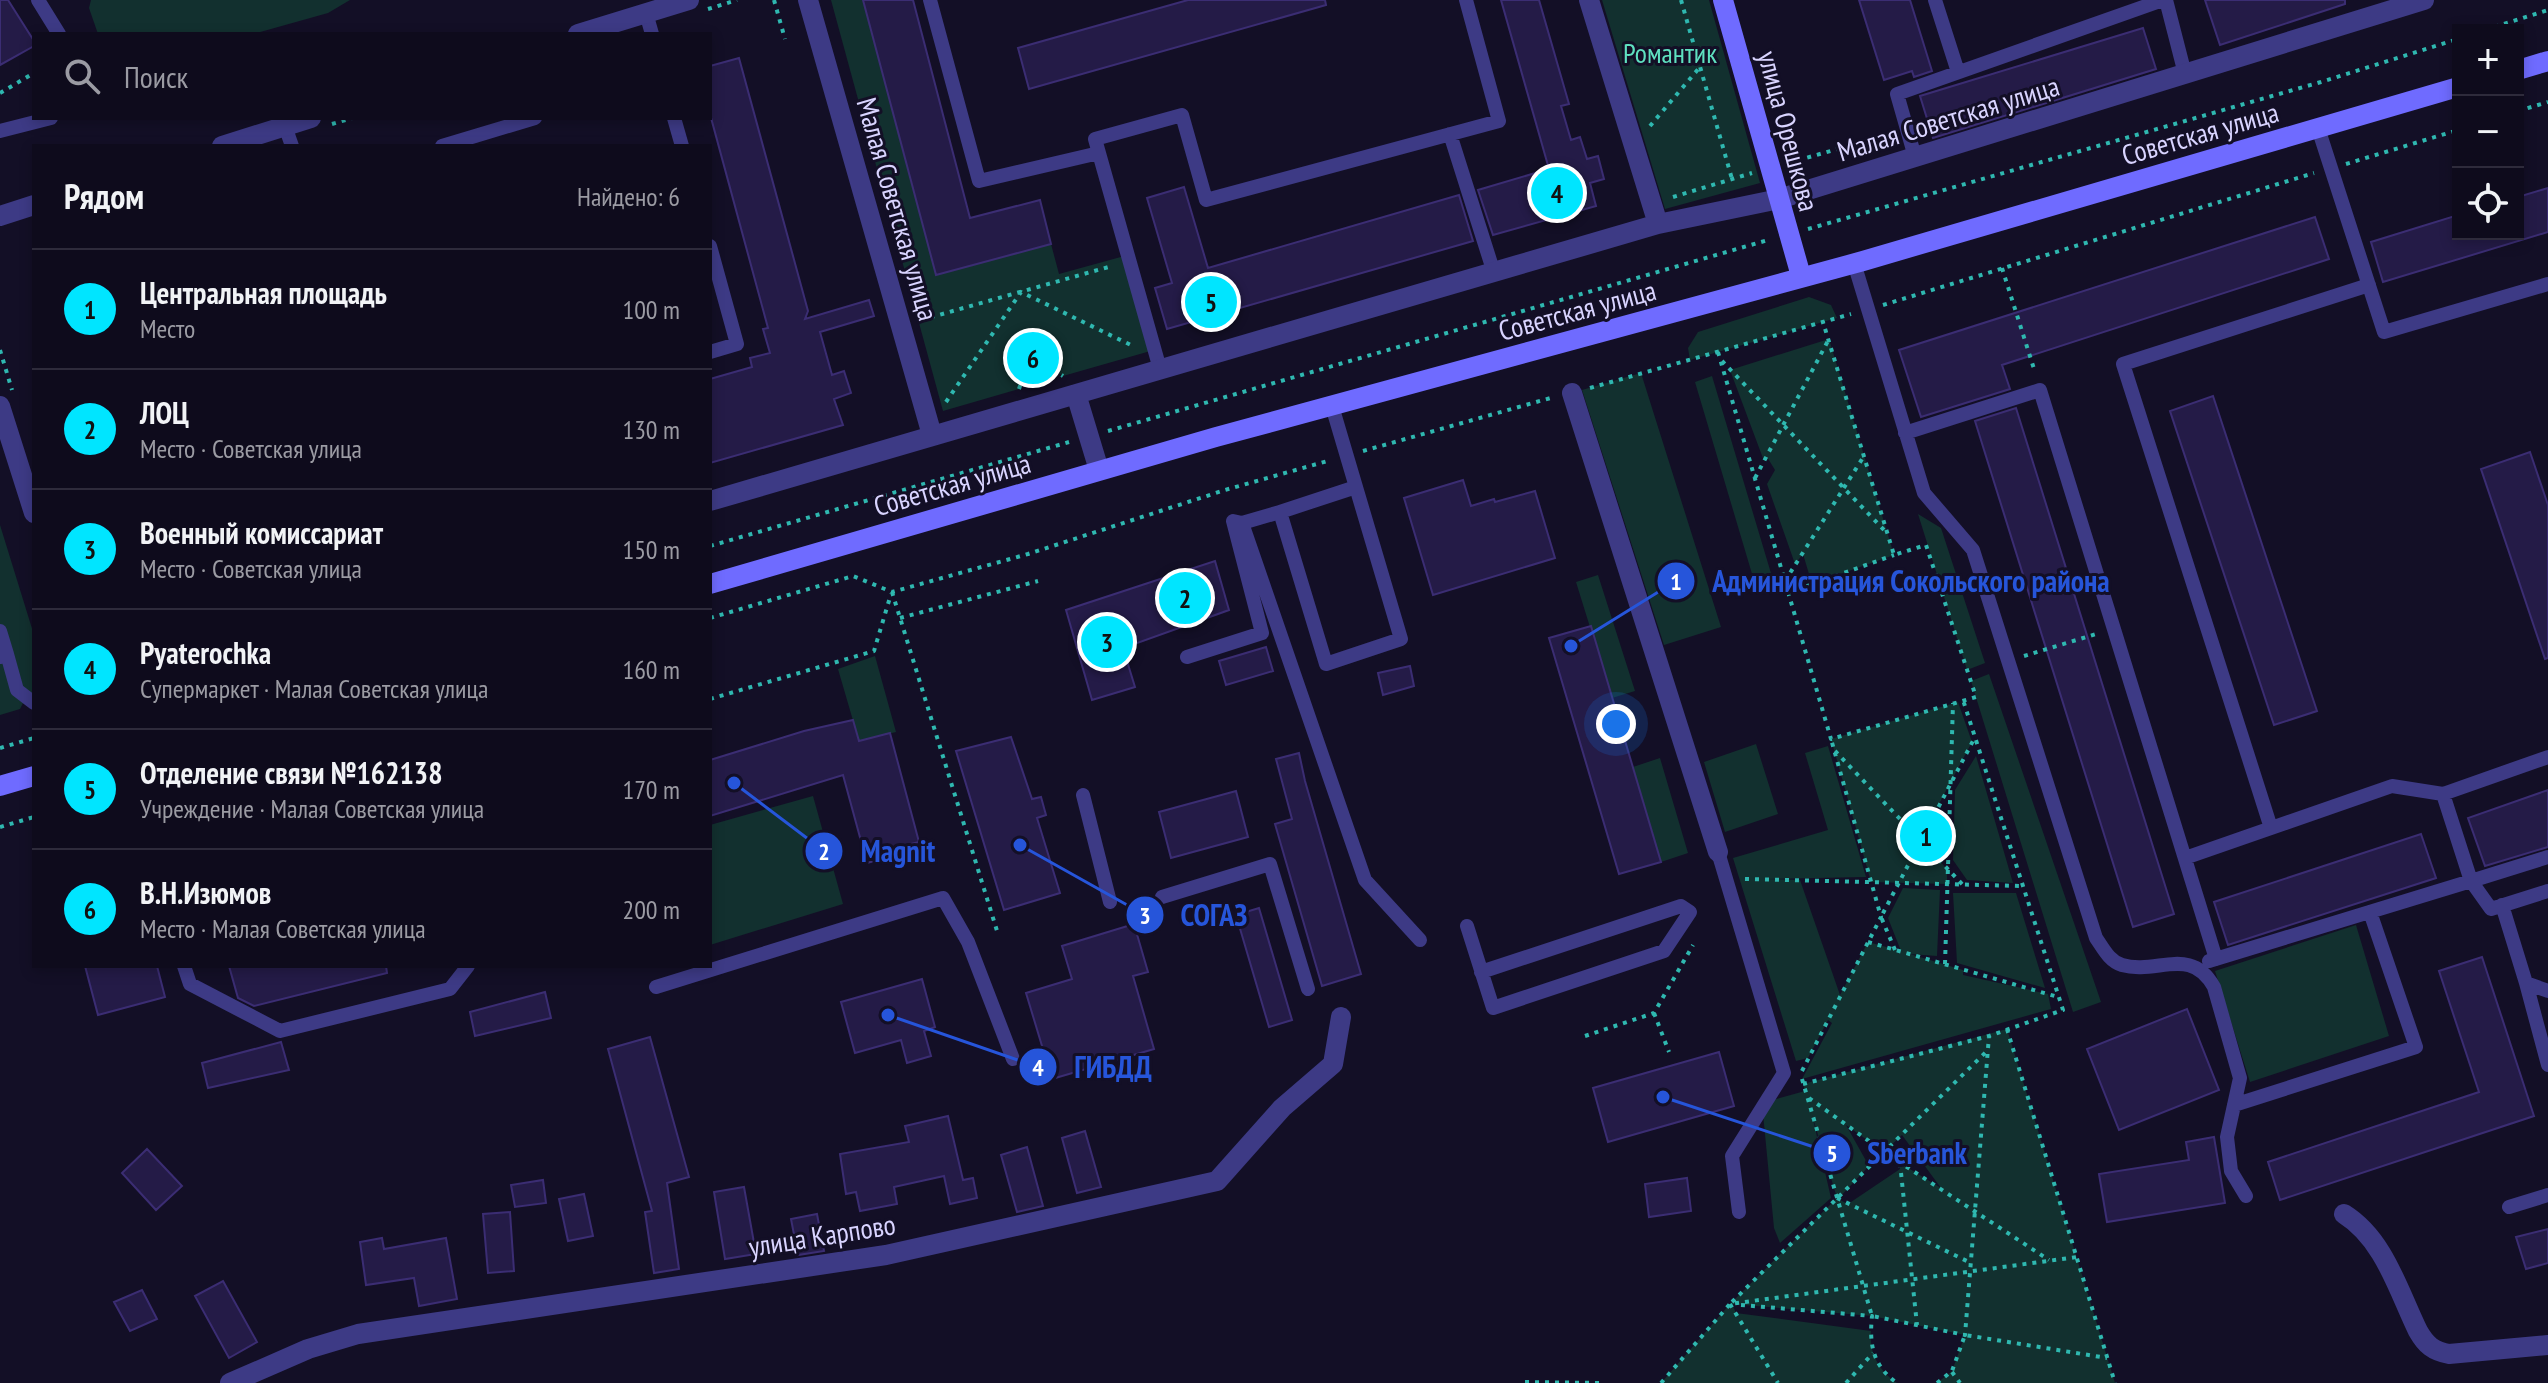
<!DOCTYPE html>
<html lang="ru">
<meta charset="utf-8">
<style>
:root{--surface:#0e0b1c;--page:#1c1929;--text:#f1f3f6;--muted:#9b9ba3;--line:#2e2b3b;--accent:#00e5ff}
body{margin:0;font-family:"PT Sans Narrow",sans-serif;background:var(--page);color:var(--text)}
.controls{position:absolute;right:24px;top:24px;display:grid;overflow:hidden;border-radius:0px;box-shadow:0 4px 12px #0003}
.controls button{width:72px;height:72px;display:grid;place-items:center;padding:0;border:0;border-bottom:2px solid var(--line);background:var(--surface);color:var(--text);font:40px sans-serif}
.you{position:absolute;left:1616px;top:724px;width:28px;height:28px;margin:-20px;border:6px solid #fff;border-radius:50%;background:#1a73e8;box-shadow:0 0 0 12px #1a73e833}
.badge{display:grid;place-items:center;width:52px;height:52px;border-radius:50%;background:var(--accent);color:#111;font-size:26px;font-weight:700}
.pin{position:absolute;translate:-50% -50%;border:4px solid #fff;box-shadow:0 2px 8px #0006}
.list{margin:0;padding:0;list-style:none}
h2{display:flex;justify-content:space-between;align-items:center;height:104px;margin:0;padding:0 32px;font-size:34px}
h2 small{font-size:26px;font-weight:400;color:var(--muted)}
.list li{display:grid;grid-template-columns:52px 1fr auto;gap:24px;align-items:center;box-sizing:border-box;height:120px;padding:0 32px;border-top:2px solid var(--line)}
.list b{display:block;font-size:30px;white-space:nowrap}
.list p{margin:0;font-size:26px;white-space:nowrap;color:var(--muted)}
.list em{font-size:26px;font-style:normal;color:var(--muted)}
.icon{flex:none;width:44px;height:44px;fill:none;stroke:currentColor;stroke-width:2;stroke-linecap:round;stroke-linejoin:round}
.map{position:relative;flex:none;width:2548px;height:1383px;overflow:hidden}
.search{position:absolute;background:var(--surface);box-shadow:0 4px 12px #0003;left:32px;top:32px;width:680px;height:88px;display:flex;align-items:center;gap:20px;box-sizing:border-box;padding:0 28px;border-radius:0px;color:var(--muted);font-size:30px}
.panel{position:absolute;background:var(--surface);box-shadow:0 4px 12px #0003;left:32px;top:144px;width:680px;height:824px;border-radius:0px}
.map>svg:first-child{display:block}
.green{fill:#12302f;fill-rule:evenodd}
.building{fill:#241b47;stroke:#3b2d73;stroke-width:2}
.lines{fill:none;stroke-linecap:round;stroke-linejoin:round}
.path{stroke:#2fb8b0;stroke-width:4;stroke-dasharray:4 6;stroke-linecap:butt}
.lane{stroke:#3d3a85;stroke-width:14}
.street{stroke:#3d3a85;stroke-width:20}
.secondary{stroke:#6f6bff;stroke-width:20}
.labels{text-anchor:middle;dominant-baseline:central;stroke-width:6;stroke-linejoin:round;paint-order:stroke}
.park-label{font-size:28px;fill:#5fe0c0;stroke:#130f26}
.street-label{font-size:28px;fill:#d9d4ff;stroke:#130f26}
.leader{fill:none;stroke:#2655da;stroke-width:3}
.callout-dot{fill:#2655da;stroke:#130f26;stroke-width:3}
.mark-label{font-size:24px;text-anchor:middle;font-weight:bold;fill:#fff}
.callout-label{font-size:30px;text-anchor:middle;font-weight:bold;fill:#2655da;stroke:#130f26;stroke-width:6;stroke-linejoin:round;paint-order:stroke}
</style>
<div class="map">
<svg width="2548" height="1383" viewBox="0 0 2548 1383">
<rect width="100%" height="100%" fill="#130f26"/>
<!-- green -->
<path class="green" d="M91 0H350L328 13 253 34H98L89 8Z
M831 0H863L936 274 1051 244 1059 274 1128 255 1154 350 1063 376 1042 362 1038 349 1023 354 1026 368 1019 389 943 411Z
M1602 0H1709L1760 183 1665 209Z
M1809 297 1831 305 1837 318 1690 360 1688 348 1698 332Z
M1829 339 1894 555 1812 584 1803 554 1795 564 1767 484 1775 470 1767 457 1764 461 1730 370Z
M1641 373 1721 627 1664 645 1582 390Z
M1712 376 1776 590 1758 594 1695 382Z
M1918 514 1941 528 1985 663 1967 670Z
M0 525 34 635V695L26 697 20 709 0 715Z
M1598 575 1635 691 1612 698 1576 582Z
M875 656 896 732 859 741 838 669Z
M1989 674 2101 1002 2073 1012 1971 681Z
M1958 702 1972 742 1916 847 1921 841 1947 869V884L1871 882 1831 739Z
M1756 744 1778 814 1725 832 1704 762Z
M1828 746 1866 877 1766 879 1800 880 1840 995 1868 942 1901 951 1888 918 1903 888 1940 890 1937 956 1910 954 1963 970V975L2048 994 2051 1009 1802 1079 1832 1023 1828 1020 1808 1058 1796 1061 1733 858 1828 830 1805 753Z
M1976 756 2013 883 1967 880 1953 860 1955 790Z
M1660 758 1688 853 1661 862 1633 767Z
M813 796 843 904 710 945V825Z
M1953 893H2016L2045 988 1957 963Z
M2356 925 2389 1036 2250 1082 2215 971Z
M2007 1029 2115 1383H1937L1952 1371 1965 1335 1872 1316 1732 1304 1736 1313 1871 1331C1869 1353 1879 1371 1897 1383H1661L1730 1304 1837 1198 1812 1115 1831 1198 1780 1243 1774 1228 1762 1103 1805 1091 1803 1084ZM1846 1125 1884 1152 1902 1135 1941 1188 1900 1163V1169L1848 1204 1838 1199 1869 1166Z"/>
<!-- building -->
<path class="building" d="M0 0H8L34 41V46L0 65Z
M863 0H913L970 218 1040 200 1051 244 936 275Z
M1188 0H1325L1326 5 1029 89 1018 48Z
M1501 0H1539L1569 104 1561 106 1571 140 1580 137 1587 159 1598 156 1604 179 1590 183 1596 206 1493 235 1478 190 1549 169Z
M1859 0H1910L1932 71 1914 77 1912 71 1884 80Z
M2205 0H2345V4L2220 45Z
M2143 28 2156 69 1933 138 1920 96Z
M739 58 808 311 805 319 869 300 874 316 820 332 832 375 844 371 851 393 834 399 843 425 710 463V379L752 367 750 358 770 353 763 329 768 328 710 114V66Z
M1184 187 1208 268 1459 195 1473 241 1167 329 1155 288 1172 283 1147 198Z
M2548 188V232L2383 282 2371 242 2458 215V234H2518V197Z
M2315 217 2329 259 2002 365 2010 389 1921 417 1899 350Z
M2213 396 2317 711 2274 725 2170 411Z
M2016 408 2174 914 2133 927 1975 421Z
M2530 452 2548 505V658L2545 659 2481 469Z
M1463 480 1471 506 1494 499 1495 502 1535 491 1555 558 1433 595 1404 498Z
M1215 561 1229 610 1123 648 1135 687 1092 700 1066 610Z
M1591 626 1661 862 1619 874 1549 638Z
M1266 647 1273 671 1226 685 1219 661Z
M1410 666 1414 686 1383 695 1378 673Z
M853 720 859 741 890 733 919 842 887 850 889 857 867 863 843 775 710 816V760L804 731Z
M1011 737 1032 799 1041 797 1046 815 1037 818 1060 893 1004 910 956 751Z
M1299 753 1305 781 1361 974 1322 986 1275 824 1292 819 1276 759Z
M2548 790V847L2485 866 2468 818Z
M1236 791 1248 837 1171 858 1159 812Z
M2421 834 2436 878 2228 945 2214 902Z
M1259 908 1292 1020 1269 1027 1236 915Z
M1134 924 1148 972 1133 976 1154 1049 1052 1079 1026 993 1072 979 1062 946Z
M2482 957 2534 1116 2280 1200 2268 1162 2479 1092 2439 971Z
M85 966H157L165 997 98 1015Z
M229 966H386L387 973 254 1006 238 998Z
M922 979 935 1027 924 1031 931 1056 907 1063 901 1040 855 1053 841 1002Z
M545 992 551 1018 475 1036 470 1012Z
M2187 1009 2219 1090 2119 1130 2087 1049Z
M650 1037 689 1177 667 1183 679 1269 654 1273 645 1212 652 1211 608 1049Z
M281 1042 289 1070 208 1088 202 1063Z
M1719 1052 1734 1106 1608 1142 1593 1088Z
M948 1116 963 1180 973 1178 977 1198 950 1204 944 1176 894 1187 897 1204 860 1211 856 1192 846 1194 840 1154 909 1142 905 1126Z
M1085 1131 1101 1187 1077 1193 1062 1138Z
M2214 1137 2225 1203 2107 1222 2099 1174 2189 1160 2186 1142Z
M1027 1147 1043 1206 1017 1212 1001 1155Z
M147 1149 182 1186 156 1210 122 1173Z
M1687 1178 1691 1211 1649 1217 1645 1184Z
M543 1180 546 1203 515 1207 511 1185Z
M744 1187 756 1254 725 1259 714 1192Z
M584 1194 593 1236 568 1241 559 1199Z
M510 1212 514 1271 488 1273 483 1214Z
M817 1214 824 1251 798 1255 791 1219Z
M2548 1229V1263L2526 1269 2516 1237Z
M382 1238 384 1249 446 1238 457 1299 419 1306 414 1278 366 1285 360 1242Z
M223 1281 257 1342 229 1358 195 1296Z
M142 1290 157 1319 130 1331 114 1302Z"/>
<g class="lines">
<!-- path -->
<path class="path" d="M774 0 785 39
M1681 0 1732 179
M708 9 737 0
M2485 30 2548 10
M0 93 34 73
M2518 111 2548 102
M332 124 352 118
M1650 126 1700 67
M1788 163 1891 134
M2346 164 2458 130
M1673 197 1752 173
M1808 229 2321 82 2458 39
M2002 268 2035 372
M1883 305 2314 173
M921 320 1112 266
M0 350 12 390
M1718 352 1831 739 1976 697 1926 545 1894 555 1823 322
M1722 361 1885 531
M1035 365 1039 382
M1590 388 1851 314
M1019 389 1026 368 1023 354 1039 349 1042 362 1063 376
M946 402 1021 292 1135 347
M1108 431 1768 240
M1363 451 1554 397
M1755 478 1829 339
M710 546 1069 442
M1785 581 1864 456
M892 592 998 934
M1788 593 1894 555
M710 618 853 576 892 592 1028 554 1225 490 1331 460
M900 618 1038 581
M2024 656 2096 634
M710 699 874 651 891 594
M0 748 34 738
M1835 751 1963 885
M0 827 34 817
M1745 879 2023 886
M1868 942 2058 997
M1895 950 1881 917 1974 739
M1945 964 1953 703
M1654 1013 1669 1052
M2007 1029 2115 1383
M1585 1036 1654 1013 1693 945
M1802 1071 1881 917 1831 739
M1802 1079 1872 1316 1965 1335 1989 1036
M1803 1084 1989 1036 2063 1010 1963 700
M1809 1098 1884 1152 1986 1052
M1900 1163 1917 1325
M1837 1198 1971 1263
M1732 1302 1884 1152 2049 1260
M1730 1304 1778 1383
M1741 1305 1872 1316C1869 1345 1873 1366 1897 1383
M1952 1372 1960 1383
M1525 1382 1605 1383
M1661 1383 1730 1304 2077 1257
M1846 1383 1873 1353
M1937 1383 1952 1371 1965 1335 2107 1358"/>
<!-- lane -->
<path class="lane" d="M38 0 59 34
M930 0 979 181 1099 153
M1935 0 1958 72
M2166 0 2185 74
M646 13 652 34
M674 118 682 146
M285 126 292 146
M2318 128 2384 332 2548 284
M0 131 51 118
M1450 134 1494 273
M442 146 535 118
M1915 157 1897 94 2163 0
M710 246 737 344 710 352
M1854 263 1924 493 1973 550 2096 938C2103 948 2109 961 2122 965 2157 975 2191 945 2214 987L2240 1078 2227 1137 2231 1171 2246 1196
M1160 369 1095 139 1182 115 1206 200 1499 121 1466 0
M1332 406 1401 639 1326 664 1280 512 1356 487
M1905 433 2040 390 2216 959
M1242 523 1365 880 1420 940
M0 631 7 654 0 657
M7 654 17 690 34 703
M1187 657 1262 633 1233 521 1242 523 1280 512
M1083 795 1110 902
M2271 828 2123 364 2369 285
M1718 852 1784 1073 1732 1156 1739 1212
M2548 857 2471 881 2491 909 2548 891
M2185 858 2392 786 2443 794
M1162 897 1270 864 1308 989
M2502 905 2526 983 2548 991
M1467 926 1493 1008 1664 951 1690 912 1681 906 1481 972
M2209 961 2471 881 2443 794 2548 757
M184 966 190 984 280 1031 450 989 468 966
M2526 983 2548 1065
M656 987 943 898 968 942 1013 1059
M2234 1105 2416 1047 2370 912
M2509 1207 2548 1195"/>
<!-- street -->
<path class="street" d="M808 0 932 435
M1589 0 1658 224
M578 34 689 0
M222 146 311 118
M0 216 34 205
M1572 393 1718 852
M1076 394 1099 470
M0 406 34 513
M710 501 1658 224 1779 199 2424 0
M2344 1214C2384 1239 2398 1290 2418 1331 2426 1345 2433 1351 2449 1354L2548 1345
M230 1383 308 1349 358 1334 886 1255 1217 1181 1282 1108 1333 1064 1341 1017"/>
<!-- secondary -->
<path class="secondary" d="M1723 0 1801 276
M2518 70 2548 61
M710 584 1216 437 1863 261 2458 87
M0 786 34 776"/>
</g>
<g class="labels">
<!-- park labels -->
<g class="park-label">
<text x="1670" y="52">Романтик</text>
</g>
<!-- street labels -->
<g class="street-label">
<text transform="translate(1948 118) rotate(-17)">Малая Советская улица</text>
<text transform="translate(1789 131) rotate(75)">улица Орешкова</text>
<text transform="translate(2200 133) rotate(-16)">Советская улица</text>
<text transform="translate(898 209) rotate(74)">Малая Советская улица</text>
<text transform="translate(1577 310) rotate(-15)">Советская улица</text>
<text transform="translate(952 484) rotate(-16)">Советская улица</text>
<text transform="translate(822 1235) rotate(-9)">улица Карпово</text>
</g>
</g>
<!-- callouts -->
<path class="leader" d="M1571 646L1676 581M734 783L824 851M1020 845L1145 915M888 1015L1038 1067M1663 1097L1832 1153"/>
<g class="callout-dot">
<circle cx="1571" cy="646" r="8"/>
<circle cx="734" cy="783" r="8"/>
<circle cx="1020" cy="845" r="8"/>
<circle cx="888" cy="1015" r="8"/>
<circle cx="1663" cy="1097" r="8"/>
<circle cx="1676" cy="581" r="20"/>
<circle cx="824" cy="851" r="20"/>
<circle cx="1145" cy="915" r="20"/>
<circle cx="1038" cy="1067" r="20"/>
<circle cx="1832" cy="1153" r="20"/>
</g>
<g class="mark-label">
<text x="1676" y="590">1</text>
<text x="824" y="860">2</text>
<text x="1145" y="924">3</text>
<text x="1038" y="1076">4</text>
<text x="1832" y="1162">5</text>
</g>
<g class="callout-label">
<text x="1911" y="592">Администрация Сокольского района</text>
<text x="898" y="862">Magnit</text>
<text x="1214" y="926">СОГАЗ</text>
<text x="1113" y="1078">ГИБДД</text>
<text x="1917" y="1164">Sberbank</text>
</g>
</svg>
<div class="controls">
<button>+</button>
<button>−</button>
<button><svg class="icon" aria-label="locate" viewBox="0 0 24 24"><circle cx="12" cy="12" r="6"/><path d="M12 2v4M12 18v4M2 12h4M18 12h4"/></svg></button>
</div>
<div class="you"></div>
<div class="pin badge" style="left:1926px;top:836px">1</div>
<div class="pin badge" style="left:1185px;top:598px">2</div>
<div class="pin badge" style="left:1107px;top:642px">3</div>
<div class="pin badge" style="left:1557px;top:193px">4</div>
<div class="pin badge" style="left:1211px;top:302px">5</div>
<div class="pin badge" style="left:1033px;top:358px">6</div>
<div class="search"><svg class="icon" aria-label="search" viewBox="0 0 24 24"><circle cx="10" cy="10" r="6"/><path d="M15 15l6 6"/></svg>Поиск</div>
<section class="panel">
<h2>Рядом<small>Найдено: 6</small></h2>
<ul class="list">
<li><span class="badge">1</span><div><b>Центральная площадь</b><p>Место</p></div><em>100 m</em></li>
<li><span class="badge">2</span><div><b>ЛОЦ</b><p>Место · Советская улица</p></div><em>130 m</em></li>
<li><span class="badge">3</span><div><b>Военный комиссариат</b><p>Место · Советская улица</p></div><em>150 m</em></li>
<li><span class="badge">4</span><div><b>Pyaterochka</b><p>Супермаркет · Малая Советская улица</p></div><em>160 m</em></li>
<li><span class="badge">5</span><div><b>Отделение связи №162138</b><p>Учреждение · Малая Советская улица</p></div><em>170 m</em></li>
<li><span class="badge">6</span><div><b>В.Н.Изюмов</b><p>Место · Малая Советская улица</p></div><em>200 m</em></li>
</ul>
</section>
</div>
